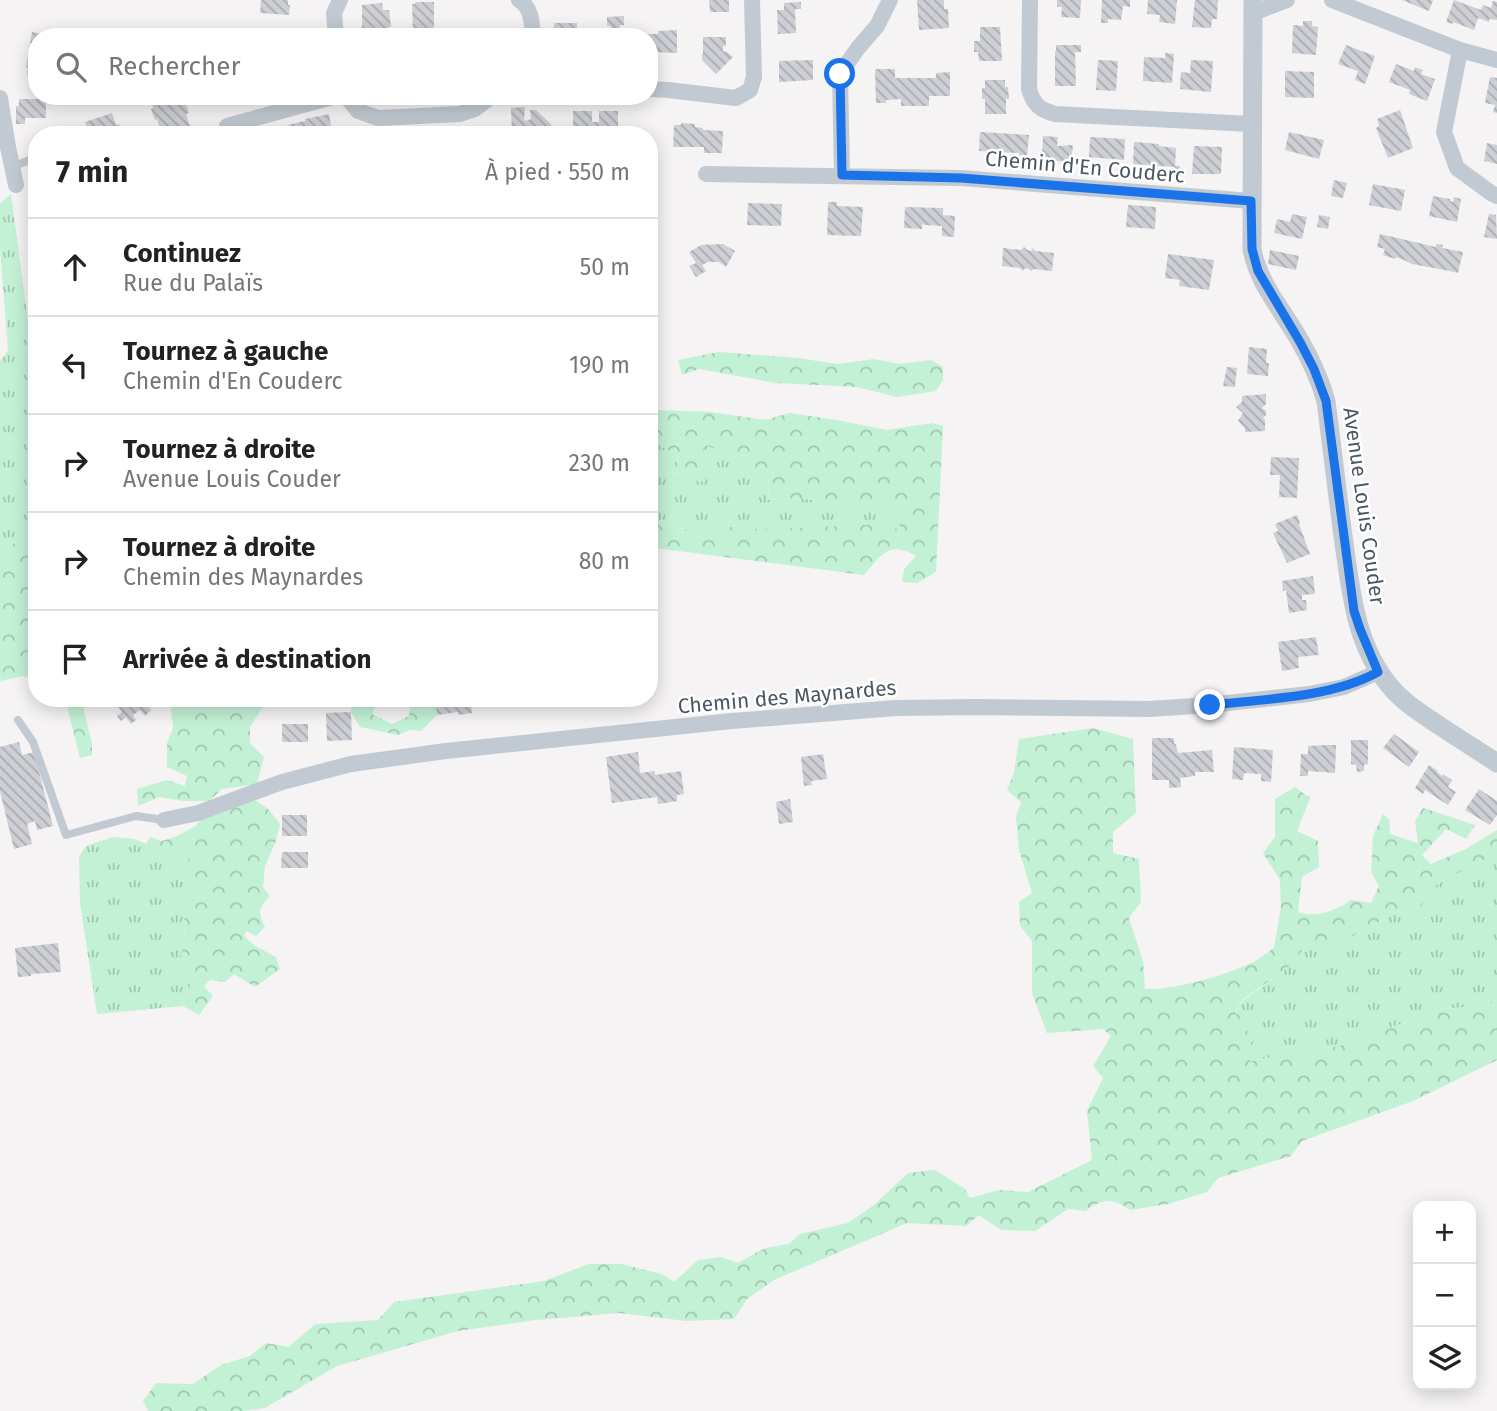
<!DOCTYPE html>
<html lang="fr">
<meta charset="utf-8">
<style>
:root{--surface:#fff;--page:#f6f6f6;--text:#222;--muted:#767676;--line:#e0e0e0}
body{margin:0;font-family:"Fira Sans",sans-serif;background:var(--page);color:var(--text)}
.controls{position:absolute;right:21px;bottom:21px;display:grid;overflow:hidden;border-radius:14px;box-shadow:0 4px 18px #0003}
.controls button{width:63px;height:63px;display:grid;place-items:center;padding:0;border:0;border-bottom:2px solid var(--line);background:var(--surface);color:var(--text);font:35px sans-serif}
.stop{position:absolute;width:21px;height:21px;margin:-16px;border:5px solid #1a73e8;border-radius:50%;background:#fff}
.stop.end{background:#1a73e8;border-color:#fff;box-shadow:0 2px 7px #0008}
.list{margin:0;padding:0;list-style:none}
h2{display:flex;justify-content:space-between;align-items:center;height:91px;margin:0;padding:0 28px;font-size:30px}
h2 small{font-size:23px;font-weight:400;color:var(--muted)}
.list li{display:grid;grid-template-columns:46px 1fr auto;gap:21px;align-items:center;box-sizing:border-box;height:98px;padding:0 28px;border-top:2px solid var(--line)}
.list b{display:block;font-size:26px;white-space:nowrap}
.list p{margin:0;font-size:23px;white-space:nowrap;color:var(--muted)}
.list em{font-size:23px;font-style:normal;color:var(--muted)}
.icon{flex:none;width:38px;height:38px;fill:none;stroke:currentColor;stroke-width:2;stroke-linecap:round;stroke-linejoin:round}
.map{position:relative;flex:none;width:1497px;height:1411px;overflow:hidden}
.search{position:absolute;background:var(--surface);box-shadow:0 4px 18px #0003;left:28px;top:28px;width:630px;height:77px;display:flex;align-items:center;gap:18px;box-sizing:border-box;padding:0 24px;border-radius:28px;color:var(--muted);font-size:26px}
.panel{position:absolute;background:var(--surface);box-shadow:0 4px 18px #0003;left:28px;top:126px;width:630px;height:581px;border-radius:28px}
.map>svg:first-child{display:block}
.grass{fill:url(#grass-tufts)}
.forest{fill:url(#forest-crowns)}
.building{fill:url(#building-back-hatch)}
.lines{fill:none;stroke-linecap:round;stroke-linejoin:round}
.service{stroke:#c1cad2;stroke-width:8}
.minor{stroke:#c1cad2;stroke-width:16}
.tertiary{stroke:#c1cad2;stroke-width:19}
.route{stroke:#1a73e8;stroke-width:9}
.labels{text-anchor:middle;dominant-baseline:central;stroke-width:5;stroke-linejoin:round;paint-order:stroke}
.street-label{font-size:21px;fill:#4a5661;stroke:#fff}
</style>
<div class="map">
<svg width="1497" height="1411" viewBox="0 0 1497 1411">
<defs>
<pattern id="grass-tufts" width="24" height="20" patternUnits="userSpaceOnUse" patternTransform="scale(1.75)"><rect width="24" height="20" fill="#c3f1d5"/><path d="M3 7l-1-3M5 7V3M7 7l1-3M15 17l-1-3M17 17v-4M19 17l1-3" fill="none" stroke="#a0c6b0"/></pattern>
<pattern id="forest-crowns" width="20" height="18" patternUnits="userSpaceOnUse" patternTransform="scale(1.75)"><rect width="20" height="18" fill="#c3f1d5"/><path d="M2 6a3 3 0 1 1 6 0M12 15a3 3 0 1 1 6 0" fill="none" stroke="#a0c6b0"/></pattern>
<pattern id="building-back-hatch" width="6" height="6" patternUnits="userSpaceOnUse" patternTransform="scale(1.75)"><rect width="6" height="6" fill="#cdcfd5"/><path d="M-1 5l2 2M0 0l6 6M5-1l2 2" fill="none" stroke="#a8abb0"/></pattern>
</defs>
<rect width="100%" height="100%" fill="#f5f3f3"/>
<!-- grass -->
<path class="grass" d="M11 194 33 358 37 357V544H11L0 548V361L8 351 0 247V203Z
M656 443 678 456 676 477 701 455 706 444 726 454 750 456 769 481 768 500 797 498 891 509 897 518 901 532 818 529 759 530 745 523 711 533 658 525 650 535Z
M113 837 134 839 146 844 149 855 167 858 193 849 192 882 194 899 184 909 185 946 191 971 183 1006 97 1014 80 903 79 857 86 846Z
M1497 853V1000L1479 1006 1443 1009 1339 1046 1250 1061 1240 1054 1247 1031 1235 1014 1241 1002 1290 966 1303 949 1323 952 1399 911 1419 908 1438 883Z"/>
<!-- forest -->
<path class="forest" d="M719 352 798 358 837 364 874 359 900 364 931 360 943 367V380L936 391 897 397 857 387 776 383 699 369 682 375 678 360Z
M658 410 710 412 765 420 789 413 837 420 887 430 932 423 943 426 936 572 917 583 902 582 904 569 916 556C889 540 881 555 864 575L655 548 650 535 657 525 711 533 745 523 759 530 887 524 901 531 897 518 891 509 797 498 768 500 769 481 749 471 750 456 726 454 706 445 701 455 712 469 702 482 676 478 678 456 656 443Z
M11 544H37V680L23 676 0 681V548Z
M62 698H81L92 743V755L80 758 67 706Z
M170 698H266V702L250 727V743L264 757 257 784 222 789 209 801H184L159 797 138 806 137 789 167 780 185 786 187 776 167 767V743L173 728Z
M352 698H372L376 704 372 714 392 724 409 716 411 698H435L437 715 421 731 410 730 398 735 360 727 351 712Z
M1093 728 1133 739 1136 813 1113 832V853L1139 859 1141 902 1129 918 1143 961 1145 989C1177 990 1227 975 1256 961 1262 957 1268 952 1274 948L1281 907 1280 880 1263 853 1275 837V799L1295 787 1310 798 1297 831 1318 841 1319 867 1302 877 1298 912C1317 918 1335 911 1351 900L1371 903 1379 886 1371 872 1373 836 1383 814 1389 819 1390 834 1418 843 1415 821 1423 808 1475 825 1466 839 1446 829 1422 855 1431 864 1466 849 1497 830V853L1438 883 1420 908 1399 911 1323 952 1303 949 1290 966 1241 1001 1235 1013 1246 1018 1247 1031 1254 1040 1241 1054 1251 1061 1339 1046 1443 1009 1479 1006 1497 1000V1060L1413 1101 1302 1141 1291 1156 1218 1178 1207 1192 1168 1204 1130 1210C1113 1198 1103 1198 1086 1211L1068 1209 1035 1231 1001 1230 979 1215 966 1226 907 1223 774 1280 747 1299 734 1319 686 1321 620 1313 536 1320 458 1331 337 1366 265 1408 243 1411H148L143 1401 156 1383 193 1384 221 1365 250 1356 266 1343 289 1347 315 1324 378 1320 394 1302 544 1281 589 1264H621L662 1274 674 1282 698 1260 721 1257 738 1263 765 1248 789 1244 800 1234 848 1223 874 1205 908 1173 935 1170 965 1189 970 1198 999 1190 1028 1192 1092 1160 1087 1111 1103 1078 1093 1066 1111 1036 1103 1029 1047 1033 1032 993V941L1020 926 1019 902 1032 893 1019 850 1016 817 1021 802 1007 790 1014 773 1019 739Z
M255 800 268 809 280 824 276 841 265 866 263 887 270 896C259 907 257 913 265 927L256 936 246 931 244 936 255 946 276 957 280 969 255 987 234 974 225 982 210 980 204 986 213 996 199 1015 183 1006 191 971 180 955 185 946 184 909 194 899 192 882 184 871 192 850 167 858 149 855 146 844 150 837 162 841 177 836 196 826 202 817Z"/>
<!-- building -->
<path class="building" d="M261 0H288V5H290L289 15 260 13Z
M709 0H729V12H710Z
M917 0H944V9H948L949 28 919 30Z
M1057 0H1081L1080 18 1061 17 1062 7H1057Z
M1102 0H1130V7L1123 6 1121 20 1108 19V23H1101Z
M1148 0H1177L1175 24 1159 22 1160 15 1147 14Z
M1195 0H1218L1217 19H1212L1211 28 1192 27Z
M1402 0H1433L1429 11Z
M1454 0 1481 10 1483 5 1491 8 1493 1 1497 2V20L1489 19V22L1478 18 1474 30 1453 22V24L1446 22Z
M415 2H434V35H413L412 4H415Z
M801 2V9H795L796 33 778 34 777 10H784V3Z
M382 3 383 10H389L391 27H388V30H379L380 37H362V5Z
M624 16V25H620V32H624V37H608L607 32H611V26H607V17Z
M1303 21H1312V26L1318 27 1316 55 1292 53 1293 25 1303 26Z
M554 23H577V37H554Z
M980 27H1000L1002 61H979L978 52H974V41H980Z
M677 30V53L649 52V37H642V34H658V31Z
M32 32 52 35V37H37V77L27 75 28 68H26Z
M703 37H726V46H723V51L727 52 733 57 716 74 702 60V54H703Z
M1056 45H1081V52H1075L1076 86H1055V51H1056Z
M1346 45 1375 56 1365 84 1355 80 1358 71 1338 64Z
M1165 53 1174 54 1172 83 1143 81 1144 57 1165 58Z
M813 60V80L779 82V61Z
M1098 60 1118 61 1116 91 1096 90Z
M1191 60 1213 61 1211 92 1180 89 1181 72 1190 73Z
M1396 64 1414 71 1415 67 1423 70 1421 74 1435 79 1427 101 1409 94 1410 90 1389 82Z
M875 69H895V78H936V73L950 72V96H929V106H901V99L886 100V103H876Z
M1285 71 1314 72V98L1285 97Z
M1490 77 1497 78V113L1493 112 1495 105 1485 103Z
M985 80H1005V87H1008L1009 99H1006V114H985V99H982V88H985Z
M150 96H183L189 113 186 114 190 126 162 135 157 119 155 120 151 109 153 108Z
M19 99H46V118H25V124H16V106H19Z
M525 107 524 120 526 121 531 119 530 110H536L551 124V135H512L511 108Z
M1400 110 1413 148 1388 158 1376 128 1379 126 1377 119Z
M573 111H592V122H599V111H618V132H622V135H573Z
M112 113 116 125 119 124 122 135H89L85 122Z
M329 114 332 132 318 135H290L288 125 305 121V119Z
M681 123 695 124V127L703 128V130L723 131 722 153H704V147H673L674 125H681Z
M980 132 1029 135 1027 156 1025 159H1020L1019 153 979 151Z
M1289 132 1324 140 1319 159 1285 150Z
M1043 136 1058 137 1057 146 1073 145 1071 162 1042 160Z
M1090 137 1125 139 1124 160 1089 157Z
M1134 142 1159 144V146L1176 148 1175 166H1180V176L1174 175 1175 167 1133 164Z
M1487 143 1497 145V164L1484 161Z
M1194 146 1222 147 1221 174H1192Z
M1334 180 1347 183 1343 198 1331 196Z
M1373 184 1405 190 1401 211 1369 205Z
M1433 196 1450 199V201L1453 202 1454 197 1461 199 1457 222 1429 216Z
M828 202H837V206L863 207 861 236 827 235Z
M748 203 782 204 781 226 747 225Z
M1128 205 1156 207 1155 229 1126 227Z
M905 207 943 208V215L955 216 954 237 942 236V226L925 225 922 224V229L904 228Z
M1292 214 1307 217 1302 239 1274 233 1277 219 1290 222Z
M1489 214 1496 215 1497 239 1484 237Z
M1319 215 1330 217 1328 229 1317 227Z
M1380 234 1436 247V244L1443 245 1442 248 1463 252 1458 273 1445 270 1412 264 1404 260 1396 257 1395 259 1383 255 1385 249 1377 247Z
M723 244 735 251 726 267 719 262H708L702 265 706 271 696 277 689 266 696 263 689 252 701 245Z
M1024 247 1027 250 1031 251 1033 248 1035 251 1054 253 1052 271 1034 269 1031 271 1029 269 1025 268 1023 271 1020 268 1002 266 1003 248 1021 250Z
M1270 250 1299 256 1296 270 1268 264Z
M1168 254 1214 260 1209 290 1179 286 1180 280 1165 278Z
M1249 347 1267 349 1266 363H1269L1268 376 1247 374Z
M1227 367 1237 368 1235 387 1223 386Z
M1266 394V404L1262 408 1266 411V415L1263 418 1265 420V431L1245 432V428L1238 421 1243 413 1236 407 1242 402V396Z
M1271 457 1299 458 1297 498 1279 497 1280 475H1270Z
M1297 515 1300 523 1299 524 1310 554 1287 563 1273 533 1278 531 1275 524Z
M1313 576 1315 594 1302 595V600H1306L1307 610 1289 613 1286 590 1283 591 1282 581Z
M1316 637 1319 655 1298 657 1299 668 1282 671 1278 642Z
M125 698H142L151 710 145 716 140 710 133 715 136 720 131 724 126 717 121 721 117 716 122 712 117 705Z
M435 698H470L472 713 458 715V712L437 715Z
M351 712 352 740 327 741 326 713Z
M282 724H308V742H282Z
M1394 734 1419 752 1409 767 1383 748Z
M1152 738H1174V743L1176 745 1178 753 1212 750 1214 772H1195V776L1180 778 1181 787 1169 788V780H1152Z
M1351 740H1368V764L1364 765V771L1357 772 1356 765 1351 764Z
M19 742 22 755 34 752 53 826 37 830 35 821 27 824 32 844 14 849 0 791V747Z
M1328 745H1336L1335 773 1308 771V776H1300L1301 754H1308V746Z
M1234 747 1273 750 1271 782 1261 781V774L1244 773 1243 780 1232 779Z
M638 752 640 773 655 771V775L681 771 684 794 677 795V801L658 804 657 797 612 803 606 757Z
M823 754 827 779 811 781 812 785 804 786 801 757Z
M1429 765 1438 771 1437 772 1442 776 1443 774 1452 780 1448 787 1456 792 1448 805 1425 790 1423 794 1415 788Z
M1479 789 1497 801V815L1490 825 1465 810Z
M790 799 793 822 779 824 776 802Z
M282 815H307V836H282Z
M282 852H308V868H281Z
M58 943 61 972 31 974V976L18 977 15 948Z"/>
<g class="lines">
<!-- service -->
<path class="service" d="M12 167 37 157
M18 720 33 742 66 835 136 816 164 820"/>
<!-- minor -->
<path class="minor" d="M519 0C532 8 532 23 533 37
M1030 0 1029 89C1033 104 1040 110 1055 114L1251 124
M1332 0 1460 50 1444 132 1457 168 1491 193 1497 196
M1253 13 1287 0
M336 37 334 13 340 0
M1460 50 1497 60
M649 89 668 90 736 98 750 90 754 77 752 0
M346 96 358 111 378 118 460 114 475 109 492 96
M0 98 8 147 16 185
M227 126 336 96
M706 174 961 178 1251 201
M842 175 840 74 858 48 877 26 890 0
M164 820 198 813 282 782 351 764 446 751 732 721 896 708 977 707 1149 709 1210 705 1309 694 1344 687 1378 672"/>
<!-- tertiary -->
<path class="tertiary" d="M1253 0 1252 249C1258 283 1283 311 1300 341 1311 360 1320 380 1326 401 1331 444 1337 486 1342 529 1350 582 1353 642 1389 685 1403 703 1424 715 1443 728 1461 740 1479 751 1497 763"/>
</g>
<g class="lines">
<!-- route -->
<path class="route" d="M840 74 842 175 961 178 1251 201 1252 249 1258 271 1300 342 1314 369 1326 401 1354 611 1360 629 1378 672C1331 698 1263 699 1210 705"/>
</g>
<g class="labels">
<!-- street labels -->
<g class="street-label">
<text transform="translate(1085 167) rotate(5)">Chemin d'En Couderc</text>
<text transform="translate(1364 506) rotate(82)">Avenue Louis Couder</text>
<text transform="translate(787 697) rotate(-5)">Chemin des Maynardes</text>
</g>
</g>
</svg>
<div class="controls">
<button>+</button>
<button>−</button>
<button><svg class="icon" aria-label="layers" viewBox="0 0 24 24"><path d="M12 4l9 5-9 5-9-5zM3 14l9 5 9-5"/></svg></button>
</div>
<div class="stop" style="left:840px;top:74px"></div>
<div class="stop end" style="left:1210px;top:705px"></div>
<div class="search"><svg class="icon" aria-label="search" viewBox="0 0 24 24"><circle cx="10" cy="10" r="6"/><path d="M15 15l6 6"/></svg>Rechercher</div>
<section class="panel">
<h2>7 min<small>À pied · 550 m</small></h2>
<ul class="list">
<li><svg class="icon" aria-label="ahead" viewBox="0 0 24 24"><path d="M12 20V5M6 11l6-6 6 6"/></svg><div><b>Continuez</b><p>Rue du Palaïs</p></div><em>50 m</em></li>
<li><svg class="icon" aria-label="left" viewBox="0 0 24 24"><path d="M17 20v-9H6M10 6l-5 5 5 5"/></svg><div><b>Tournez à gauche</b><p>Chemin d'En Couderc</p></div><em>190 m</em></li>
<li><svg class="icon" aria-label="right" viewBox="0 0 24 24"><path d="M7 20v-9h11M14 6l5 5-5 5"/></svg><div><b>Tournez à droite</b><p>Avenue Louis Couder</p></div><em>230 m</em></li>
<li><svg class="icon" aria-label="right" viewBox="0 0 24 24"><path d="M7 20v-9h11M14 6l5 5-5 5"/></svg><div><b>Tournez à droite</b><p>Chemin des Maynardes</p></div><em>80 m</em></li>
<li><svg class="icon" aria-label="arrive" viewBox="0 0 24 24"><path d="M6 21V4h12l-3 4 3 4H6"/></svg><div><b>Arrivée à destination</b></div></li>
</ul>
</section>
</div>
